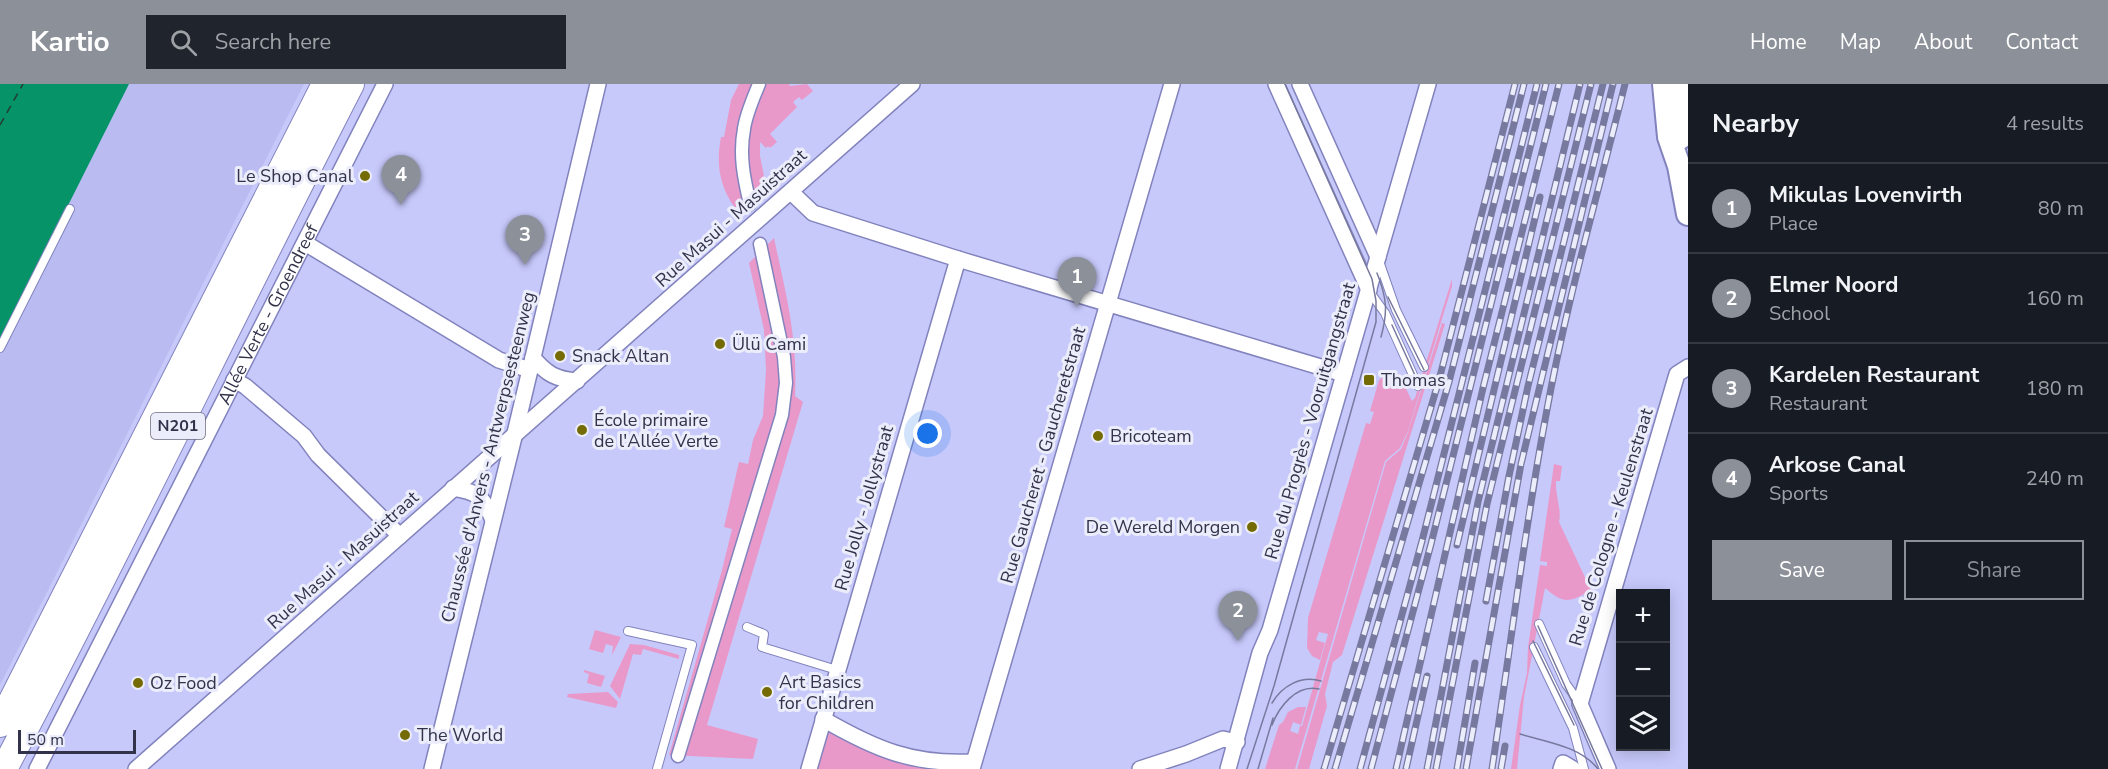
<!DOCTYPE html>
<meta charset="utf-8">
<style>
:root{--surface:#171b24;--page:#20242c;--text:#f1f3f6;--muted:#9ea1a6;--line:#363941;--accent:#8c9099}
body{margin:0;font-family:"Nunito Sans",sans-serif;background:var(--page);color:var(--text)}
.controls{position:absolute;right:18px;bottom:18px;display:grid;overflow:hidden;border-radius:0px;box-shadow:0 3px 15px #0003}
.controls button{width:54px;height:54px;display:grid;place-items:center;padding:0;border:0;border-bottom:2px solid var(--line);background:var(--surface);color:var(--text);font:30px sans-serif}
.scale{position:absolute;left:18px;bottom:15px;width:118px;box-sizing:border-box;padding-left:6px;border:3px solid #32324b;border-top:0;font-size:16px;line-height:21px;white-space:nowrap;color:#32324b;-webkit-text-stroke:4px #ecedfa;paint-order:stroke}
.you{position:absolute;left:928px;top:350px;width:21px;height:21px;margin:-15px;border:4px solid #fff;border-radius:50%;background:#1a73e8;box-shadow:0 0 0 9px #1a73e833}
.badge{display:grid;place-items:center;width:39px;height:39px;border-radius:50%;background:var(--accent);color:#fff;font-size:20px;font-weight:700}
.pin{position:absolute;translate:-50% -50px;filter:drop-shadow(0 2px 3px #0008)}
.pin::after{content:'';position:absolute;top:32px;width:21px;height:18px;background:inherit;clip-path:polygon(0 0,100% 0,50% 100%)}
.list{margin:0;padding:0;list-style:none}
h2{display:flex;justify-content:space-between;align-items:center;height:78px;margin:0;padding:0 24px;font-size:26px}
h2 small{font-size:20px;font-weight:400;color:var(--muted)}
.list li{display:grid;grid-template-columns:39px 1fr auto;gap:18px;align-items:center;box-sizing:border-box;height:90px;padding:0 24px;border-top:2px solid var(--line)}
.list b{display:block;font-size:22px;white-space:nowrap}
.list p{margin:0;font-size:20px;white-space:nowrap;color:var(--muted)}
.list em{font-size:20px;font-style:normal;color:var(--muted)}
.actions{display:flex;gap:12px;padding:18px 24px}
.actions a{flex:1;padding:14px 0;border:2px solid var(--accent);border-radius:0px;text-align:center;font-size:21px;color:var(--accent)}
.actions .main{background:var(--accent);color:#fff}
.icon{flex:none;width:33px;height:33px;fill:none;stroke:currentColor;stroke-width:2;stroke-linecap:round;stroke-linejoin:round}
.map{position:relative;flex:none;width:1688px;height:685px;overflow:hidden}
header{display:flex;align-items:center;gap:36px;box-sizing:border-box;height:84px;padding:0 30px;background:var(--accent);color:#fff}
header strong{font-size:28px}
nav{display:flex;gap:33px;margin-inline-start:auto;font-size:21px}
.search{width:420px;height:54px;background:var(--page);display:flex;align-items:center;gap:15px;box-sizing:border-box;padding:0 21px;border-radius:0px;color:var(--muted);font-size:22px}
main{display:flex}
aside{flex:1;background:var(--surface)}
.map>svg:first-child{display:block}
.built{fill:#b9bbf1}
.green{fill:#e999c9}
.water{fill:#059367}
.lines{fill:none;stroke-linecap:round;stroke-linejoin:round}
.ferry{stroke:#243d31;stroke-width:1.5;stroke-dasharray:8 6;stroke-linecap:butt}
.service-casing{stroke:#8283bd;stroke-width:10}
.pedestrian-casing{stroke:#8283bd;stroke-width:15}
.minor-casing{stroke:#8283bd;stroke-width:18}
.secondary-casing{stroke:#8283bd;stroke-width:26}
.primary-casing{stroke:#8283bd;stroke-width:28}
.service{stroke:#fff;stroke-width:8}
.pedestrian{stroke:#fff;stroke-width:12}
.minor{stroke:#fff;stroke-width:15}
.secondary{stroke:#fff;stroke-width:22}
.primary{stroke:#fff;stroke-width:26}
.tram{stroke:#78799e;stroke-width:1.5}
.rail-casing{stroke:#78799e;stroke-width:7}
.rail{stroke:#ecedfa;stroke-width:4.5;stroke-dasharray:14;stroke-linecap:butt}
.poi-dot{fill:#756b05;stroke:#ecedfa;stroke-width:2}
.labels{text-anchor:middle;dominant-baseline:central;stroke-width:6;stroke-linejoin:round;paint-order:stroke}
.shield{fill:#ecedfa;stroke:#6a6a80;stroke-width:1.5}
.shield-label{font-size:16px;font-weight:bold;fill:#32324b}
.poi-label{font-size:18px;fill:#32324b;stroke:#ecedfa;text-anchor:start}
.street-label{font-size:18px;fill:#32324b;stroke:#ecedfa}
</style>
<header>
<strong>Kartio</strong>
<div class="search"><svg class="icon" aria-label="search" viewBox="0 0 24 24"><circle cx="10" cy="10" r="6"/><path d="M15 15l6 6"/></svg>Search here</div>
<nav><a>Home</a><a>Map</a><a>About</a><a>Contact</a></nav>
</header>
<main>
<div class="map">
<svg width="1688" height="685" viewBox="0 0 1688 685">
<rect width="100%" height="100%" fill="#c7c9fb"/>
<!-- built -->
<path class="built" d="M129 0H304L0 601V257Z"/>
<!-- green -->
<path class="green" d="M739 0H789L790 2 807 0 813 7 802 16 799 13 793 18 797 23 770 50 777 58 770 64 768 62 766 64 760 58V72L765 97 735 124C719 101 716 80 721 53H724L731 16Z
M774 154C786 210 798 255 795 312L803 318 707 641 758 655 753 675 669 671 722 486 732 445 724 443 739 378 748 380 753 356 763 332 766 286 764 246 749 179Z
M1452 195V202L1408 347 1400 364 1385 377 1295 685H1265L1279 641 1283 638 1288 628 1298 623H1306L1301 641 1293 638 1290 647 1298 650 1300 642H1302L1328 550 1319 548 1316 556 1325 559 1320 576 1312 572 1307 564 1308 534 1366 339 1370 340 1374 328 1370 327 1379 296 1390 288 1399 290 1412 317 1415 314Z
M1442 239 1445 240 1342 571 1333 578 1325 610 1327 622 1309 685H1297L1386 378 1401 365 1408 348Z
M1554 380 1562 382 1560 397H1556C1555 412 1562 425 1559 438L1591 506C1570 519 1563 520 1545 504L1524 613 1517 685H1511L1520 621 1527 589 1528 563 1540 481 1547 482V478L1540 477Z
M595 546 621 553 612 571 613 562 606 560 603 569 589 565Z
M630 560 644 561 679 571V575L643 565 641 571 633 570 620 615 610 602Z
M584 586 605 592 601 603 587 599 589 590 584 588Z
M608 608 618 618 616 624 567 613 568 610Z
M824 646 888 672 945 685H811Z"/>
<!-- water -->
<path class="water" d="M0 0H129L0 257Z"/>
<g class="lines">
<!-- ferry -->
<path class="ferry" d="M0 41 23 0"/>
<defs>
<path id="service" d="M1379 177 1396 226 1424 283
M1369 207 1385 229 1418 302
M0 264 70 125
M1539 540 1566 600 1579 618
M747 543 764 550 762 563 837 586
M628 547 692 561 657 685
M1534 563 1573 644 1584 685"/>
<path id="pedestrian" d="M750 120C744 95 739 71 744 45 746 30 753 15 759 0
M678 672 782 331 786 299 784 273 760 160"/>
<g id="minor">
<path d="M1276 0 1369 206"/>
<path d="M1300 0 1378 173"/>
<path d="M791 108 813 129 958 175 1344 290"/>
<path d="M305 159 499 276 530 286"/>
<path d="M533 274C547 290 555 295 577 297"/>
<path d="M234 296 245 302 304 352 318 371 400 452"/>
<path d="M453 404C478 408 483 412 493 436"/>
<path d="M823 635C875 665 912 681 973 678"/>
<path id="s1" d="M37 685 385 0"/>
<path d="M136 685 912 0"/>
<path d="M432 685 515 349 598 0"/>
<path d="M809 685 958 175"/>
<path d="M972 685 1172 0"/>
<path d="M1140 685 1186 670 1223 655 1237 658"/>
<path d="M1228 685 1260 569 1270 546 1428 0"/>
<path d="M1561 685 1563 679 1573 685"/>
<path d="M1608 685 1580 620 1677 290 1688 283"/>
</g>
<path id="secondary" d="M1664 0 1669 53 1679 82 1688 130
M1680 54 1683 0"/>
<path id="primary" d="M0 640 325 0
M4 685C124 459 234 227 351 0"/>
</defs>
<!-- service casing -->
<use href="#service" class="service-casing"/>
<!-- pedestrian casing -->
<use href="#pedestrian" class="pedestrian-casing"/>
<!-- minor casing -->
<use href="#minor" class="minor-casing"/>
<!-- secondary casing -->
<use href="#secondary" class="secondary-casing"/>
<!-- primary casing -->
<use href="#primary" class="primary-casing"/>
<!-- service -->
<use href="#service" class="service"/>
<!-- pedestrian -->
<use href="#pedestrian" class="pedestrian"/>
<!-- minor -->
<use href="#minor" class="minor"/>
<!-- secondary -->
<use href="#secondary" class="secondary"/>
<!-- primary -->
<use href="#primary" class="primary"/>
<!-- tram -->
<path class="tram" d="M1377 189C1387 214 1388 228 1381 253
M1388 213 1424 286
M1392 241 1419 300
M1538 542 1602 685
M1533 557 1574 641
M1272 619C1282 602 1301 591 1321 597
M1272 641C1279 623 1296 600 1319 605
M1520 650C1546 658 1580 662 1598 685
M1247 685 1274 602 1376 238V217L1372 195 1285 0
M1258 685 1273 634"/>
<defs>
<path id="rail" d="M1457 461 1540 113
M1486 517 1509 392 1528 302 1603 0
M1324 685 1439 296 1515 0
M1335 685 1449 298 1524 0
M1360 685 1422 457 1537 0
M1371 685 1431 460 1546 0
M1396 685 1483 304 1559 0
M1406 685 1427 592
M1427 685 1478 418 1580 0
M1436 685 1487 420 1591 0
M1457 685 1475 579
M1466 685 1521 380 1613 0
M1492 685C1510 567 1524 448 1546 331 1566 219 1598 110 1625 0
M1501 685 1505 662"/>
</defs>
<!-- rail casing -->
<use href="#rail" class="rail-casing"/>
<!-- rail -->
<use href="#rail" class="rail"/>
</g>
<!-- markers -->
<g class="poi-dot">
<circle cx="365" cy="92" r="6"/>
<circle cx="720" cy="260" r="6"/>
<circle cx="560" cy="272" r="6"/>
<rect x="1363" y="290" width="12" height="12" rx="3"/>
<circle cx="582" cy="346" r="6"/>
<circle cx="1098" cy="352" r="6"/>
<circle cx="1252" cy="443" r="6"/>
<circle cx="138" cy="599" r="6"/>
<circle cx="767" cy="608" r="6"/>
<circle cx="405" cy="651" r="6"/>
</g>
<g class="labels">
<!-- shield labels -->
<rect class="shield" x="151" y="329" width="54" height="26" rx="4.5"/>
<g class="shield-label">
<text x="178" y="342">N201</text>
</g>
<!-- poi labels -->
<g class="poi-label">
<text x="353" y="92" text-anchor="end">Le Shop Canal</text>
<text x="732" y="260">Ülü Cami</text>
<text x="572" y="272">Snack Altan</text>
<text x="1381" y="296">Thomas</text>
<text x="594" y="336">École primaire<tspan x="594" dy="21">de l'Allée Verte</tspan></text>
<text x="1110" y="352">Bricoteam</text>
<text x="1240" y="443" text-anchor="end">De Wereld Morgen</text>
<text x="779" y="598">Art Basics<tspan x="779" dy="21">for Children</tspan></text>
<text x="150" y="599">Oz Food</text>
<text x="417" y="651">The World</text>
</g>
<!-- street labels -->
<g class="street-label">
<text transform="translate(731 134) rotate(-42)">Rue Masui - Masuistraat</text>
<text stroke="none"><textPath href="#s1" startOffset="510">Allée Verte - Groendreef</textPath></text>
<text transform="translate(1310 337) rotate(-74)">Rue du Progrès - Vooruitgangstraat</text>
<text transform="translate(1043 371) rotate(-74)">Rue Gaucheret - Gaucheretstraat</text>
<text transform="translate(488 373) rotate(-76)">Chaussée d'Anvers - Antwerpsesteenweg</text>
<text transform="translate(864 424) rotate(-74)">Rue Jolly - Jollystraat</text>
<text transform="translate(1611 443) rotate(-73)">Rue de Cologne - Keulenstraat</text>
<text transform="translate(343 476) rotate(-42)">Rue Masui - Masuistraat</text>
</g>
</g>
</svg>
<div class="controls">
<button>+</button>
<button>−</button>
<button><svg class="icon" aria-label="layers" viewBox="0 0 24 24"><path d="M12 4l9 5-9 5-9-5zM3 14l9 5 9-5"/></svg></button>
</div>
<div class="scale">50 m</div>
<div class="you"></div>
<div class="pin badge" style="left:1077px;top:223px">1</div>
<div class="pin badge" style="left:1238px;top:557px">2</div>
<div class="pin badge" style="left:525px;top:181px">3</div>
<div class="pin badge" style="left:401px;top:121px">4</div>
</div>
<aside>
<h2>Nearby<small>4 results</small></h2>
<ul class="list">
<li><span class="badge">1</span><div><b>Mikulas Lovenvirth</b><p>Place</p></div><em>80 m</em></li>
<li><span class="badge">2</span><div><b>Elmer Noord</b><p>School</p></div><em>160 m</em></li>
<li><span class="badge">3</span><div><b>Kardelen Restaurant</b><p>Restaurant</p></div><em>180 m</em></li>
<li><span class="badge">4</span><div><b>Arkose Canal</b><p>Sports</p></div><em>240 m</em></li>
</ul>
<div class="actions"><a class="main">Save</a><a>Share</a></div>
</aside>
</main>
